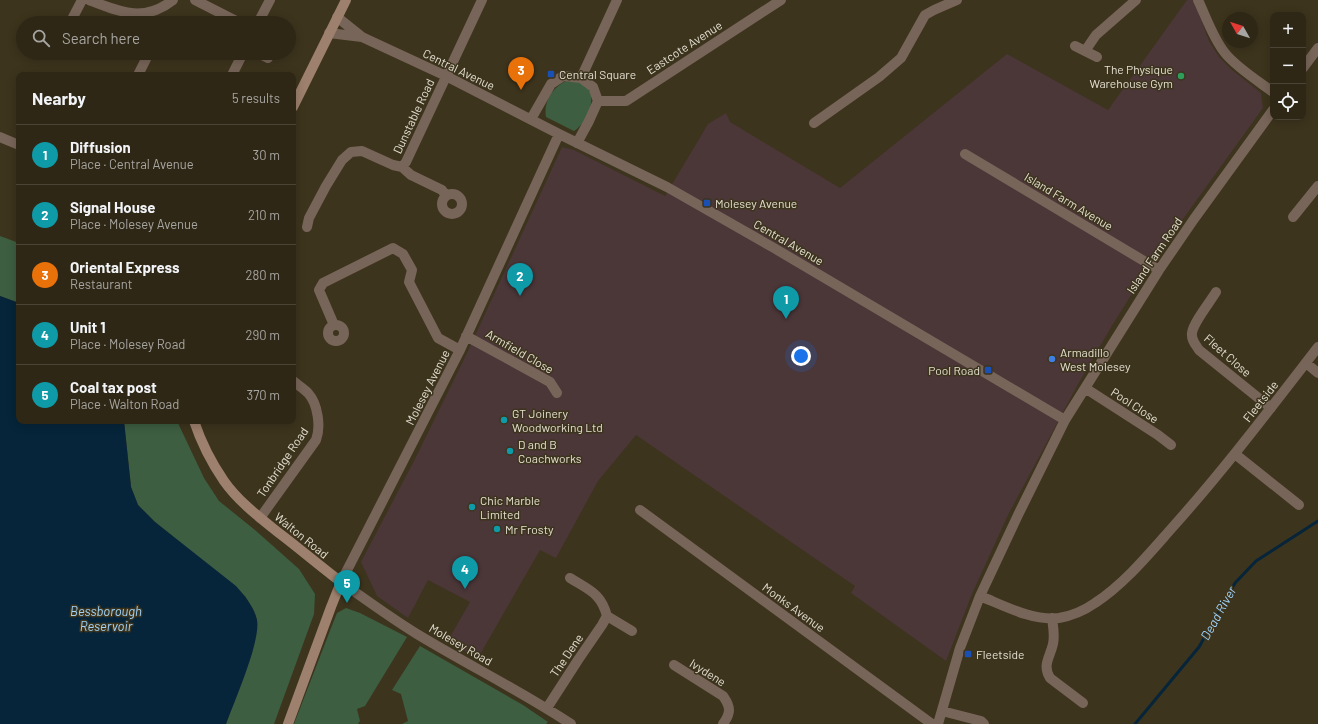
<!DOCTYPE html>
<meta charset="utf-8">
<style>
:root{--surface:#2e2716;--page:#3a3323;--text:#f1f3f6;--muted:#a7a5a1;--line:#494435;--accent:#c3a7f2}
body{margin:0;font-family:Barlow,sans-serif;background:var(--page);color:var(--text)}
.controls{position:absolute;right:12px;top:12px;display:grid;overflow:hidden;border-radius:8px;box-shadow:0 2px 10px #0003}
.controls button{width:36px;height:36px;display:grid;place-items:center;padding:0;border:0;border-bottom:1px solid var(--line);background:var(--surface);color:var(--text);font:20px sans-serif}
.compass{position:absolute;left:1222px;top:12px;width:36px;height:36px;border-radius:50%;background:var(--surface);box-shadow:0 2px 10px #0003;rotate:309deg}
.you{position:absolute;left:801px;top:356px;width:14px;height:14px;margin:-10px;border:3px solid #fff;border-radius:50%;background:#1a73e8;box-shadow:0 0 0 6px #1a73e833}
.badge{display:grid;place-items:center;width:26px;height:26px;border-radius:50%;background:var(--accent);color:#fff;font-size:13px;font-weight:700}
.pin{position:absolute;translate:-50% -33px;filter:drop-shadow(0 1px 2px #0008)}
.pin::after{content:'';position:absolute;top:21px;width:14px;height:12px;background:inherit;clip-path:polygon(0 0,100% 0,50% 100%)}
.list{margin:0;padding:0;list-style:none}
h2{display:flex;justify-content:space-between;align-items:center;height:52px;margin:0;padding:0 16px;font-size:17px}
h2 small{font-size:13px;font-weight:400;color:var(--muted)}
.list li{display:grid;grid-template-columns:26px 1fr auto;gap:12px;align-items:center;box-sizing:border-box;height:60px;padding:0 16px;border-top:1px solid var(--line)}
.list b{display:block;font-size:15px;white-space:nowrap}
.list p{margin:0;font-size:13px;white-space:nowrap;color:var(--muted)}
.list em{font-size:13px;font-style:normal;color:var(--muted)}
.icon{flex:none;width:22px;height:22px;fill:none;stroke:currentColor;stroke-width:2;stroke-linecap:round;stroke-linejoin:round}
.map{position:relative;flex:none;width:1318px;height:724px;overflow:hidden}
.search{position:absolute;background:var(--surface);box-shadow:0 2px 10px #0003;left:16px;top:16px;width:280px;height:44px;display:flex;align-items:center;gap:10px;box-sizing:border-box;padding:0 14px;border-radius:22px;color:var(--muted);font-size:15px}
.panel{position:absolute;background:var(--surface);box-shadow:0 2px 10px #0003;left:16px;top:72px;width:280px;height:352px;border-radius:8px}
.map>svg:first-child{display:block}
.industrial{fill:#4b3638}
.green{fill:#3d5e41}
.water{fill:#06253a}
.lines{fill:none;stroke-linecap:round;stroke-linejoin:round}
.stream{stroke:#06253a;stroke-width:3}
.street{stroke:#786559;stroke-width:10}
.secondary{stroke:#9d806d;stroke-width:10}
.transit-dot{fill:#1a4fb4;stroke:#3d341d;stroke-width:1.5}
.leisure-dot{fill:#2e9e5b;stroke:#3d341d;stroke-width:1.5}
.shop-dot{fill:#3f7fe0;stroke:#3d341d;stroke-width:1.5}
.culture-dot{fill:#0f9aa8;stroke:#3d341d;stroke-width:1.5}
.labels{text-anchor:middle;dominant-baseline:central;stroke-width:3;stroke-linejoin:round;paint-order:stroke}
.street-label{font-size:12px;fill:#e3ded0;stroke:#3d341d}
.poi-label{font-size:12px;fill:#e3ded0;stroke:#3d341d;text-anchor:start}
.water-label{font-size:13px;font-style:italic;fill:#9ed2f9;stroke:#3d341d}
</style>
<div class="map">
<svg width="1318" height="724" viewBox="0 0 1318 724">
<rect width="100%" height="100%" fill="#3d341d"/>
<!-- industrial -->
<path class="industrial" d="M1187 0H1194L1209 41 1219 57 1231 69 1261 93 1263 108 1152 262 1113 324 1077 386 1008 515 972 594 946 661 851 593 855 586 636 435 598 481 556 558 540 550 478 658 447 642 470 602 428 580 408 618 377 596 361 562 416 457 467 353 562 147 574 150 665 196 708 124 726 113 730 122 840 188 1007 54 1108 110Z"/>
<!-- green -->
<path class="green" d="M566 81C570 82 577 81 582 83 601 93 587 123 574 131L546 117C543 102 553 87 566 81Z
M0 236 19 243V303L0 296Z
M124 421H177L204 478 219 501 255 530 299 569 315 594 314 614 274 724H226L252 653 257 620 254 611 245 596 155 522 138 505 131 487Z
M346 608 360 613 407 637 365 706 357 709 360 721 358 724H294L331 628 337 613Z
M420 646 523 705 548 722 546 724H402L408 721 401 694 392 690Z"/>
<!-- water -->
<path class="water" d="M0 296 19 303V421H124L131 487 138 505 155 522 236 586C245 596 254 607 257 620 261 641 234 702 226 724H0Z"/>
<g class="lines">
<!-- stream -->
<path class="stream" d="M1135 724 1199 647 1235 583 1256 561 1318 521"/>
<!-- street -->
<path class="street" d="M89 0C120 12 144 23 173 0
M195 0 240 23
M1198 0C1206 17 1213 38 1225 53 1236 67 1258 81 1273 92
M148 13 150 23
M337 17 362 37 446 76 559 134 667 187 774 248 1065 420
M70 23 82 0
M258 23 270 0
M329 33 362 37
M1075 46 1097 57
M1085 51 1096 35 1136 0
M258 53 268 58
M1303 68 1318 48
M138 75 149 53
M232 75 243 53
M581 78 617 0
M598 101H626L781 0
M531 119 551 84 563 76 581 78 593 87 598 101 589 121 577 143
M814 123 879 77 901 58 925 15 934 10 957 0
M559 134 460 350 341 582C366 600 391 618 417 634 468 665 521 691 571 724
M0 137 19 145
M965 154 1159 270
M402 167 411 175 442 190 446 196
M442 204a10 10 0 1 1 20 0a10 10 0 1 1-20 0Z
M1293 217 1318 186
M307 227 309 218 326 186 342 160 351 152 362 151 393 165 402 167 406 162 482 0
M1216 292C1210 302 1193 323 1192 333 1191 340 1196 345 1199 350L1271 408
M334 325 319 290 323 283 393 248 403 254 412 270 409 282 438 338 460 350
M328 333a8 8 0 1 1 16 0a8 8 0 1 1-16 0Z
M466 336 550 382 557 393
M1306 363 1318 373
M1085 388 1158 435 1171 445
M1235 454 1299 505
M640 510 932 724
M260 518 316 440C321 427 318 404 308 393 304 389 298 385 293 381
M570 578C589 590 601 593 607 616
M980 596C1005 606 1032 621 1059 618 1071 616 1085 610 1095 603 1124 584 1148 555 1171 529 1223 471 1270 409 1318 347
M1052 618C1053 626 1055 635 1053 644 1050 657 1042 665 1050 678L1083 703
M674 665 723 696C731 707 731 713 723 724
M547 708 578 660 602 625 607 616 632 631
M942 711 981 721 984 724
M938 724 960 648 980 596 1018 515 1065 420 1159 270 1194 219 1273 110"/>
<!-- secondary -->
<path class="secondary" d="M293 107 346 0
M194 421C201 442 211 462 224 481 238 501 259 517 279 533 300 549 320 566 341 582L331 607 288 724"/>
</g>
<!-- markers -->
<g class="transit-dot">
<rect x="547" y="70" width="8" height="8" rx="2"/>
<rect x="703" y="199" width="8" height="8" rx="2"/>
<rect x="984" y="366" width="8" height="8" rx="2"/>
<rect x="964" y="650" width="8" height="8" rx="2"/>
</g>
<circle class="leisure-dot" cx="1181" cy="76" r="4"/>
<circle class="shop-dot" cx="1052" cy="359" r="4"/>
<g class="culture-dot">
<circle cx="504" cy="420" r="4"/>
<circle cx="510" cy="451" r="4"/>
<circle cx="472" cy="507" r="4"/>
<circle cx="497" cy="529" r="4"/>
</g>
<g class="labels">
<!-- street labels -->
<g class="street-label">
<text transform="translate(684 47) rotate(-33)">Eastcote Avenue</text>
<text transform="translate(459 69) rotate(26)">Central Avenue</text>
<text transform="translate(413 116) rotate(-65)">Dunstable Road</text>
<text transform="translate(1069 201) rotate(31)">Island Farm Avenue</text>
<text transform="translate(789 242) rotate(30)">Central Avenue</text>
<text transform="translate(1154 255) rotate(-56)">Island Farm Road</text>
<text transform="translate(520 351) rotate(30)">Armfield Close</text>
<text transform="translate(1228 355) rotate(41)">Fleet Close</text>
<text transform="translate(427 387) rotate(-63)">Molesey Avenue</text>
<text transform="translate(1260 401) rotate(-52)">Fleetside</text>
<text transform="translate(1135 405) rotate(33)">Pool Close</text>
<text transform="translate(282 462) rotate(-56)">Tonbridge Road</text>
<text transform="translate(302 535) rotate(39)">Walton Road</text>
<text transform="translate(794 607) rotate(36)">Monks Avenue</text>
<text transform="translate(461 644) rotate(30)">Molesey Road</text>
<text transform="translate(566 655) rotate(-56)">The Dene</text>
<text transform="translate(708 672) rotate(32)">Ivydene</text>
</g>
<!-- poi labels -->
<g class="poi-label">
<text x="1173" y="69" text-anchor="end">The Physique<tspan x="1173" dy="14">Warehouse Gym</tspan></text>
<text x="559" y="74">Central Square</text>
<text x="715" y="203">Molesey Avenue</text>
<text x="1060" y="352">Armadillo<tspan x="1060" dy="14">West Molesey</tspan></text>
<text x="980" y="370" text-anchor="end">Pool Road</text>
<text x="512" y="413">GT Joinery<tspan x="512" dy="14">Woodworking Ltd</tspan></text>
<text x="518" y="444">D and B<tspan x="518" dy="14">Coachworks</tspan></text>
<text x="480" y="500">Chic Marble<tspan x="480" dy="14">Limited</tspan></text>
<text x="505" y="529">Mr Frosty</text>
<text x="976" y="654">Fleetside</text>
</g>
<!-- water labels -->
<g class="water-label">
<text x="106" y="611">Bessborough<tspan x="106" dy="15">Reservoir</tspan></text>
<text transform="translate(1218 613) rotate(-61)">Dead River</text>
</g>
</g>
</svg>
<div class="controls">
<button>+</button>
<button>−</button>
<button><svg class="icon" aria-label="locate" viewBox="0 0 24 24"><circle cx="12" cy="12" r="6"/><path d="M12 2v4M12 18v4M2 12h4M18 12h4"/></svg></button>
</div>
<svg class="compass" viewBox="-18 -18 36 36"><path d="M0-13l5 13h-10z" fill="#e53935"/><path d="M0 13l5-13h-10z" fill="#a7a5a1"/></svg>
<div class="you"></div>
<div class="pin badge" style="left:786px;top:319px;background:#0f9aa8">1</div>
<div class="pin badge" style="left:520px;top:296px;background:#0f9aa8">2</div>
<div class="pin badge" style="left:521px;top:90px;background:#e8710a">3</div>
<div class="pin badge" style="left:465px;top:589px;background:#0f9aa8">4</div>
<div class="pin badge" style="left:347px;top:603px;background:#0f9aa8">5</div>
<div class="search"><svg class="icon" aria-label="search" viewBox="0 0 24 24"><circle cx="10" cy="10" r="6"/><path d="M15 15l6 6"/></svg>Search here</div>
<section class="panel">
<h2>Nearby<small>5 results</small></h2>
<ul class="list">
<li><span class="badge" style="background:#0f9aa8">1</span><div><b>Diffusion</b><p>Place · Central Avenue</p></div><em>30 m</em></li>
<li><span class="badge" style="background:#0f9aa8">2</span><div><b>Signal House</b><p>Place · Molesey Avenue</p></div><em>210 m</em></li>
<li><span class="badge" style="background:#e8710a">3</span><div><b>Oriental Express</b><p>Restaurant</p></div><em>280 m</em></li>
<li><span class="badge" style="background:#0f9aa8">4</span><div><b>Unit 1</b><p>Place · Molesey Road</p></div><em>290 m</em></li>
<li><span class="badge" style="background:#0f9aa8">5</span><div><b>Coal tax post</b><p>Place · Walton Road</p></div><em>370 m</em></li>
</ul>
</section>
</div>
